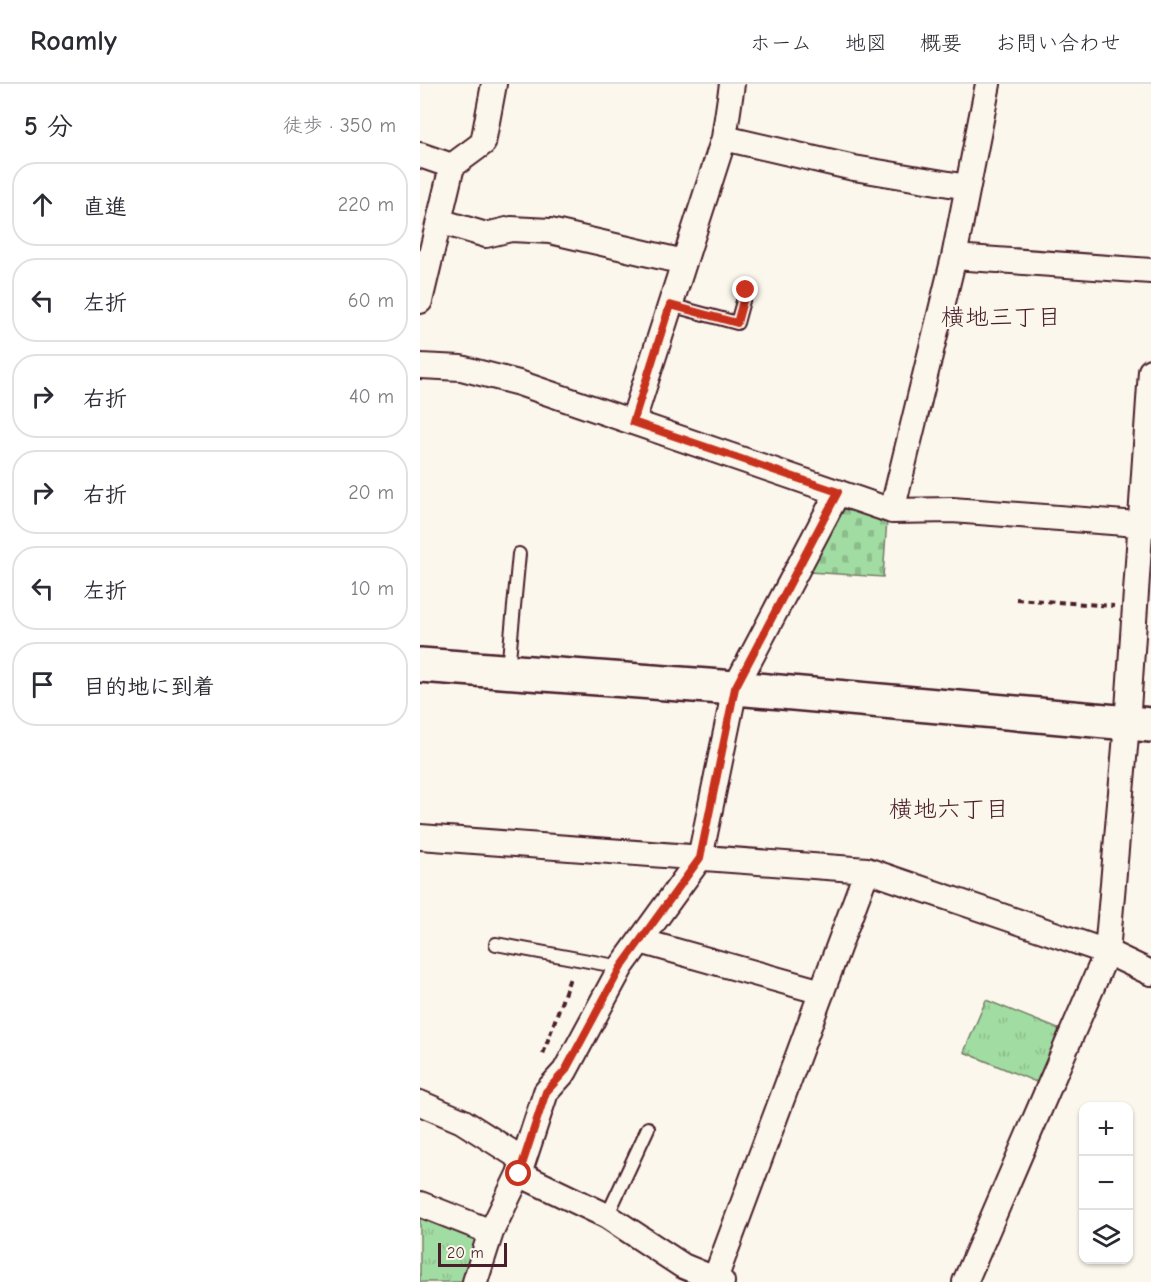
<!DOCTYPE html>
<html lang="ja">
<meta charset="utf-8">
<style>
:root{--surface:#fff;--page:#f7f7f7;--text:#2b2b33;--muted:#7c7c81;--line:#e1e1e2}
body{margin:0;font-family:"Comic Neue","Klee One",sans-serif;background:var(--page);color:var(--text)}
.controls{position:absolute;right:18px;bottom:18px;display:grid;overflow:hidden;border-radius:12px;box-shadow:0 2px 4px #0004}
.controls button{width:54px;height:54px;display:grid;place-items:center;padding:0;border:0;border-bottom:2px solid var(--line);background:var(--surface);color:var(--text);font:30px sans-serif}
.scale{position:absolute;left:18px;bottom:15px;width:69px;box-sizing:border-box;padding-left:6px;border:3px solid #4a1f2b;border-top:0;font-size:16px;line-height:21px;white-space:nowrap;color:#4a1f2b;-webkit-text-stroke:4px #fbf7ec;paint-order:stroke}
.stop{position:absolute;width:18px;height:18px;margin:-14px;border:4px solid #c8321e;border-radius:50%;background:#fff}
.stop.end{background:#c8321e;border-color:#fff;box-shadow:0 2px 6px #0008}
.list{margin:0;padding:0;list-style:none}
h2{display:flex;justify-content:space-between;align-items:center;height:78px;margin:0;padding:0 24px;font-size:26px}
h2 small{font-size:20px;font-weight:400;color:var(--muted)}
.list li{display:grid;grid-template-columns:39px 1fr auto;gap:18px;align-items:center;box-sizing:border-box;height:84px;margin:0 12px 12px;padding:0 12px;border:2px solid var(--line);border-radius:24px}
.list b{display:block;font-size:22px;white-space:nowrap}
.list em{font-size:20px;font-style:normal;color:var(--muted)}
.icon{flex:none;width:33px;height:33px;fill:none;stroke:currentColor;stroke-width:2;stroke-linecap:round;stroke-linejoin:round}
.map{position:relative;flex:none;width:731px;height:1198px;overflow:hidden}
header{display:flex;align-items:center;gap:36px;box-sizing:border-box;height:84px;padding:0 30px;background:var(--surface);border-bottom:2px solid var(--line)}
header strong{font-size:28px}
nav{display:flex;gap:33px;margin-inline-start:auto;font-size:21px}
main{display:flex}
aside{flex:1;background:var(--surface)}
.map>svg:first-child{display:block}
.grass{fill:url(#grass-tufts);stroke:#767e66;stroke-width:1.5}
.cemetery{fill:url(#cemetery-stones);stroke:#767e66;stroke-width:1.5}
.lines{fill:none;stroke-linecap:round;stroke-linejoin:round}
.lane-casing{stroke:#4a1f2b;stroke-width:16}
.street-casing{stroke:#4a1f2b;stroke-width:28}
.secondary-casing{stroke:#4a1f2b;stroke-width:38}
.path{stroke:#4a1f2b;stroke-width:4;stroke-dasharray:6 4.5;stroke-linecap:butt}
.lane{stroke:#fbf7ec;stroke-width:12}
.street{stroke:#fbf7ec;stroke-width:24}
.secondary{stroke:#fbf7ec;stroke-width:33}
.route{stroke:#c8321e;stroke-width:8}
.labels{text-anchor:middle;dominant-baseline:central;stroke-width:4.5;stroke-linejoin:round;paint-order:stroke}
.neighbourhood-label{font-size:24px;fill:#4a1f2b;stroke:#fbf7ec}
</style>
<header>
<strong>Roamly</strong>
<nav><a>ホーム</a><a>地図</a><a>概要</a><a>お問い合わせ</a></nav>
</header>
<main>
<aside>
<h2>5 分<small>徒歩 · 350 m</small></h2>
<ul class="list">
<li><svg class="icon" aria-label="ahead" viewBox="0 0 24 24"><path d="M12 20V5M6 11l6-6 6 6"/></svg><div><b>直進</b></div><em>220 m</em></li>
<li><svg class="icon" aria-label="left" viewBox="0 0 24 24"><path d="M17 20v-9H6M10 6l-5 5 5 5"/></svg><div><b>左折</b></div><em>60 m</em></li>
<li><svg class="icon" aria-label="right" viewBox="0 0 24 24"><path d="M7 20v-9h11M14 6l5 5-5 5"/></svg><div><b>右折</b></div><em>40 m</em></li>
<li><svg class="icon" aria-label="right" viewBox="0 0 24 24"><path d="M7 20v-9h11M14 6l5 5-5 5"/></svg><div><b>右折</b></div><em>20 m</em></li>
<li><svg class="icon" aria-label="left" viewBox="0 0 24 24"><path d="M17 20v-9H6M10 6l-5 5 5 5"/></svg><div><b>左折</b></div><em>10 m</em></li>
<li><svg class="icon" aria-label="arrive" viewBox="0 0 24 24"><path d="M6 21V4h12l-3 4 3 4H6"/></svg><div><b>目的地に到着</b></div></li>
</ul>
</aside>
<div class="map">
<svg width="731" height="1198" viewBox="0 0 731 1198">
<defs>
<pattern id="grass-tufts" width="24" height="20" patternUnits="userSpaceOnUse" patternTransform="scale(1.5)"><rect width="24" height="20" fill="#a1dca2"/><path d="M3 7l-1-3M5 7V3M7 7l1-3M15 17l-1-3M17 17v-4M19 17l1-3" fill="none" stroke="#8cbc8c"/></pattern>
<pattern id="cemetery-stones" width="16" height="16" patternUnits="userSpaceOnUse" patternTransform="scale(1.5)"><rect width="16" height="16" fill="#a1dca2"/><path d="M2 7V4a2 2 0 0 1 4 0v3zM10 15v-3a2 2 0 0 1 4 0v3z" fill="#8cbc8c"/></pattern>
</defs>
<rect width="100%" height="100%" fill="#fbf7ec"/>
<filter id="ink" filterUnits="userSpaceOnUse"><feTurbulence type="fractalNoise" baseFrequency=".0167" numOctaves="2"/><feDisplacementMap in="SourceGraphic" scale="12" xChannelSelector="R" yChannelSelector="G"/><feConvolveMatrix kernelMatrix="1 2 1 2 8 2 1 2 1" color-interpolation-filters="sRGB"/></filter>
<g filter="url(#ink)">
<!-- grass -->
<path class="grass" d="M566 916 643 947 621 1000 544 968Z
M0 1127 60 1149 49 1198H0Z"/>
<!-- cemetery -->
<path class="cemetery" d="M420 419 467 435 463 493 389 488V474Z"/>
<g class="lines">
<defs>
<path id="lane" d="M250 221 317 239 326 206
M88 585 99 470
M76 860 201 883
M187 1132 228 1044"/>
<path id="street" d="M304 54 434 84 547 103
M0 71 32 82
M19 137 66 151 91 145 130 147 264 178
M534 173 731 187
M0 217 32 82 63 59 74 0
M0 282 41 284 99 299 472 427 532 426 731 441
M213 337 304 54 312 0
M472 427 534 173 568 0
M0 753 447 786 687 868 731 889
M220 857 402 908
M0 1019 42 1037 102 1075
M99 1090 187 1132 263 1182 302 1198
M0 1120 71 1148
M295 1195 447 786
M55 1198 71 1148 99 1090 126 1008 145 987 201 883 280 774 315 604 418 408
M545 1198 687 868 707 640 731 287"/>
<path id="secondary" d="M0 581 315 604 731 641"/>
</defs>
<!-- lane casing -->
<use href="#lane" class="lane-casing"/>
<!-- street casing -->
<use href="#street" class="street-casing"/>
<!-- secondary casing -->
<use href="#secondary" class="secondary-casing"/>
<!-- path -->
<path class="path" d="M596 515 694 522
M123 970 151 891"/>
<!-- lane -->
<use href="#lane" class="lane"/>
<!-- street -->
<use href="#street" class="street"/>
<!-- secondary -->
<use href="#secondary" class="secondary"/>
</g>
</g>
<g class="lines" filter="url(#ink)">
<!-- route -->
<path class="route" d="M99 1090 126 1008 145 987 201 883 280 774 315 604 418 408 213 338 250 221 317 239 326 206"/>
</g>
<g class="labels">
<!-- neighbourhood labels -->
<g class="neighbourhood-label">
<text x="581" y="233">横地三丁目</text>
<text x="529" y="725">横地六丁目</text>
</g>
</g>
</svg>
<div class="controls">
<button>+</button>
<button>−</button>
<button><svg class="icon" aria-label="layers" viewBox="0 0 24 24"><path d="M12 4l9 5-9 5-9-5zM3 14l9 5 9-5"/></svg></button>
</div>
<div class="scale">20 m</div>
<div class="stop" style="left:99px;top:1090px"></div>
<div class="stop end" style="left:326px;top:206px"></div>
</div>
</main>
